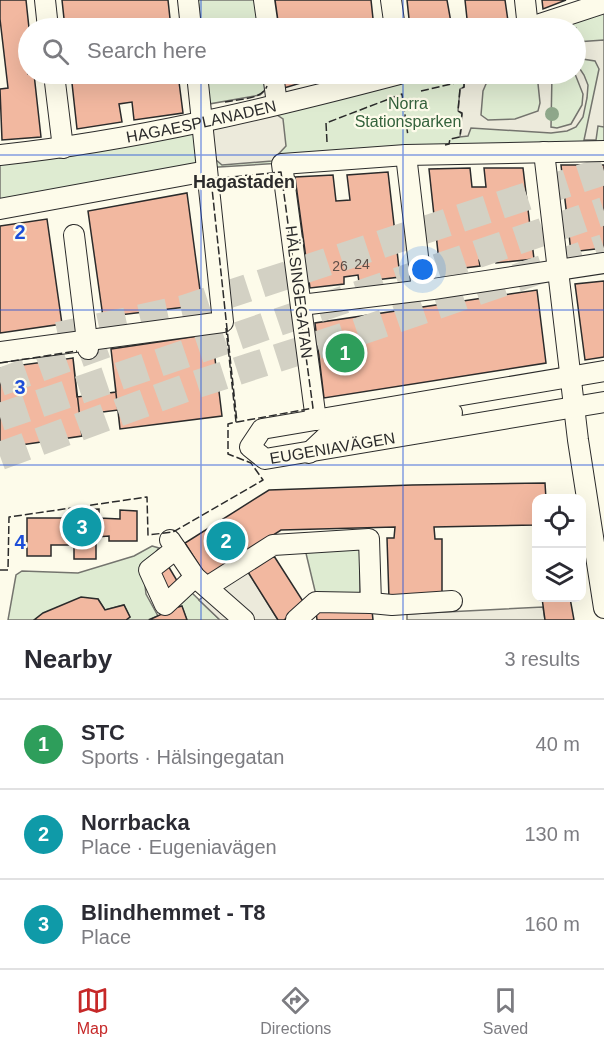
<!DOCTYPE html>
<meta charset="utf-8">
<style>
:root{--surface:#fff;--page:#f7f7f7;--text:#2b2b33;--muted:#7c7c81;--line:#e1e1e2;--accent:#c62828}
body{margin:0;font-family:Helvetica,sans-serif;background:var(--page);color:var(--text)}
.controls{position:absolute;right:18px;bottom:18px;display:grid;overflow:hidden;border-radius:12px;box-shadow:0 6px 24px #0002}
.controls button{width:54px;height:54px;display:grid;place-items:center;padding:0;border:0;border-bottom:2px solid var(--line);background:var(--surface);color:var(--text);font:30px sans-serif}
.you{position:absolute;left:423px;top:270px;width:21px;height:21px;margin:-15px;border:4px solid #fff;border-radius:50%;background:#1a73e8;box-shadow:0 0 0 9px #1a73e833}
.badge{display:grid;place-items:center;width:39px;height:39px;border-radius:50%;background:var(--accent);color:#fff;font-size:20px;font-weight:700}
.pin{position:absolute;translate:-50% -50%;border:3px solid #fff;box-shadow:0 2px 6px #0006}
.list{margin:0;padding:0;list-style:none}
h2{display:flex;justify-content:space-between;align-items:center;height:78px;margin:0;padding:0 24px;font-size:26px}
h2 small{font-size:20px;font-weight:400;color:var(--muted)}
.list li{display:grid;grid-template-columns:39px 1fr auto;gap:18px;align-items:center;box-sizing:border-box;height:90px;padding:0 24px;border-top:2px solid var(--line)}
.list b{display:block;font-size:22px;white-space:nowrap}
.list p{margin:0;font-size:20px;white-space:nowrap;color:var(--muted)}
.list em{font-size:20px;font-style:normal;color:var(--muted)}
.icon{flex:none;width:33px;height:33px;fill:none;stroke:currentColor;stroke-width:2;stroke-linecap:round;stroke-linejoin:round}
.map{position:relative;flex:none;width:604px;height:620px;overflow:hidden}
.search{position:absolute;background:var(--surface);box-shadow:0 6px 24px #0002;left:18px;right:18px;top:18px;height:66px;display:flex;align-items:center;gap:15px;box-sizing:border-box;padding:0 21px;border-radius:33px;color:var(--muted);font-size:22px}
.sheet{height:348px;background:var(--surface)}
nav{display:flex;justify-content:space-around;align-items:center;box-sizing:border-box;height:84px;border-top:2px solid var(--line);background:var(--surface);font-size:16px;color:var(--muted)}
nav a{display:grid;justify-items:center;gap:3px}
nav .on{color:var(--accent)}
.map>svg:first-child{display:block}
.green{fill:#deebd1;stroke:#74746e;stroke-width:1.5}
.parking{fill:#eceadb;stroke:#74746e;stroke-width:1.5}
.building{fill:#f2b8a0;stroke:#2b2b2b;stroke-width:1.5}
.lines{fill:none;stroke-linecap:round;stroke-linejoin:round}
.highway-tunnel{stroke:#d3d1c4;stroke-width:28;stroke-dasharray:28 14;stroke-linecap:butt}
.minor-casing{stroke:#2b2b2b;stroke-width:22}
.minor{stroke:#fdfbea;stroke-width:20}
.fence{stroke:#2b2b2b;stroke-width:1.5;stroke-dasharray:8 3;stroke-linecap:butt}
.tree{fill:#8ea78a}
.grid{fill:none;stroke:#1d4ed8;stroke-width:1.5;stroke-opacity:0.55}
.labels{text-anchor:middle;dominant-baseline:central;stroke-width:4.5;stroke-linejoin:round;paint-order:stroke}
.number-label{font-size:14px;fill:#5d4e48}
.park-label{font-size:16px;fill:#34623c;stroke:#fdfbea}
.street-label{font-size:16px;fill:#2b2b2b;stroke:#fdfbea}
.neighbourhood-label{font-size:18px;font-weight:bold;fill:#2b2b2b;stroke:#fdfbea}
.grid-label{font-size:20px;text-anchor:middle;font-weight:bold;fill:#1d4ed8;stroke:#fdfbea;stroke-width:4.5;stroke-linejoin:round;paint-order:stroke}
</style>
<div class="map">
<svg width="604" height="620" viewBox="0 0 604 620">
<rect width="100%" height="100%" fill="#fdfbea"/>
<!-- green -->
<path class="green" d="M198 0H257L260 28H201Z
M604 10V143L202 168 0 201V164L405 74H576V28H552Z
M206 74H265C266 83 268 89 260 95L209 104Z
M304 545H360V596L316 595Z
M152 546 159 548 143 568 146 594 158 616 148 620H126L130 617 124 605 105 610 98 599 34 620H8L16 575 22 571 78 573 134 556Z
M191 592 220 620H187L182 607 174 608Z"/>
<!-- parking -->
<path class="parking" d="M604 40V127L598 126 596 140H584L599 69 595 61 576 58V42Z
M576 63 584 75 588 85 587 98 583 117 576 127 567 131 551 133 471 128 468 136 460 137 462 114 458 111 460 89 464 87 465 74H495L489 77 483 91 481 115 488 120 515 119 538 111 540 103 537 74H552L551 127 557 128 571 124 582 105 583 94 575 74Z
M268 109 283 119 286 146 272 161 222 165 209 154 206 133 235 115 246 122 253 112Z
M248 572 278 620H220L199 600 215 588Z
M543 607 545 620H407V614Z"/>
<!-- building -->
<path class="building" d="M0 0H26L29 28 28 74H34L41 137 2 140 0 89 8 88 0 19Z
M62 0H168L171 28H65Z
M275 0H371L374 28H279Z
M407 0H447L452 28H410Z
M465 0H505L508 21 484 28H468Z
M542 0H566L543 9Z
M71 74H178L183 113 134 120 132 102 119 104 122 122 77 129Z
M283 74H321V77L284 88Z
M561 165H604V248L571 252Z
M470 168 472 187H486L484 168H523L534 259 496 263V257L479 260 480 266 440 271 429 169Z
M388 172 400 277 359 282 358 275 344 277V284L310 288 295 177 333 175 336 201 350 200 347 175Z
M187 193 202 305 103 317 88 211Z
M47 219 62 324 0 333V226Z
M604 281V357L585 360 575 284Z
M537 290 546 363 324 398 315 323Z
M212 334 222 416 120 429 111 349Z
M212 334 222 416 120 429 118 410 79 415 82 436 0 448V368L73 358 77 397 116 392 111 349Z
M73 358 82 436 0 448V368Z
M545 483 546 499H536V525L434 527 435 539H442V598L389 599 387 538H394L395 527 281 530 207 578 185 543 269 490 412 485Z
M99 509V518L120 519V510L137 511V541H109V536L96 537V559H74V545H51V556H27V518H78V510Z
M274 556 306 606 284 620H278L248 572Z
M167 564 179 584 169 590 157 570Z
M81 597 98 599 105 610 124 605 130 617 126 620H34L43 613Z
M542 598H570L574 620H545Z
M182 606 187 620H149L162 614 163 611Z
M372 610 373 620H317L316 611Z"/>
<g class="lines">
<!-- highway-tunnel -->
<path class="highway-tunnel" d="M58 336 184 309 604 171
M0 382 117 340
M0 417 604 211
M0 456 191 386 352 334 604 248"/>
<defs>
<g id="minor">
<path d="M45 0 48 28"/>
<path d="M188 0 191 28"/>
<path d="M264 0 268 28"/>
<path d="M391 0 395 28"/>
<path d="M525 0 528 28"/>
<path d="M528 28 604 3"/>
<path d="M54 74 63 148"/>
<path d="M273 74 277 104"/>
<path d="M544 152 578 440 604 608"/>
<path id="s1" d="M0 155C133 141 270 108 399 74"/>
<path d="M406 155 422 290"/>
<path d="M0 209 207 171"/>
<path d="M74 235 88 349"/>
<path d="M301 305 433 289 604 263"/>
<path d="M0 352 223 322 197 74"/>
<path id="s2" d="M604 371 262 429 250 447 265 459 604 402"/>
<path d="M316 420 282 164 406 155 604 151"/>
<path d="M309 453 328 435 452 413"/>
<path d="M170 540 195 577 244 620"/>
<path d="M176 549 149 570 165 605 195 577"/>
<path d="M207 587 273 545 369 539 371 603 316 602 296 620"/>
<path d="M371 603 392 605 452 601"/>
</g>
</defs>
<!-- minor casing -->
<use href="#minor" class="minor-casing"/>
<!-- minor -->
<use href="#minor" class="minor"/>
<!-- fence -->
<path class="fence" d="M421 91 464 81V87L460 89 458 111 462 113 461 124
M225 102C238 99 262 100 267 86
M327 142 326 123 402 94 408 136
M445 145 449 144 450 139 460 137 461 129
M281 172 313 408 237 422 211 179Z
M0 363 77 351
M0 570H8L9 517 147 497 148 535 173 532 263 480 251 463 228 454V424L236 422 226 328"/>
</g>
<!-- trees -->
<circle class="tree" cx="552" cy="114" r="7"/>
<!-- grid -->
<path class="grid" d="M201 0V28M403 0V28M201 74V620M403 74V620M0 155H604M0 310H604M0 465H604"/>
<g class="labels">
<!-- number labels -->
<g class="number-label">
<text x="362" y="264">24</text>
<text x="340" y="266">26</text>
</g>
<!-- park labels -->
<g class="park-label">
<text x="408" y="103">Norra<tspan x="408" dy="18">Stationsparken</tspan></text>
</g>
<!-- street labels -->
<g class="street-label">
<text stroke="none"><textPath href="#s1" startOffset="204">HAGAESPLANADEN</textPath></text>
<text transform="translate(299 292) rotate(83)">HÄLSINGEGATAN</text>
<text stroke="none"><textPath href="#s2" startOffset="456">EUGENIAVÄGEN</textPath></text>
</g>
<!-- neighbourhood labels -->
<g class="neighbourhood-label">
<text x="244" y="182">Hagastaden</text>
</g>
</g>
<g class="grid-label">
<text x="20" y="239">2</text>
<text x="20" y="394">3</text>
<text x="20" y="549">4</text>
</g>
</svg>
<div class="controls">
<button><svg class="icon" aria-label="locate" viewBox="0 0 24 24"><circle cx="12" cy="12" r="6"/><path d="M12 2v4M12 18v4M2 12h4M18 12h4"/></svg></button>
<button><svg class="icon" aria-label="layers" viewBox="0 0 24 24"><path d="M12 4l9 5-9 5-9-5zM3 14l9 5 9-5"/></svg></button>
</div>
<div class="you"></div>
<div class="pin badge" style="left:345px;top:353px;background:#2e9e5b">1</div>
<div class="pin badge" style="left:226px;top:541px;background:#0f9aa8">2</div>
<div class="pin badge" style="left:82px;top:527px;background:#0f9aa8">3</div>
<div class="search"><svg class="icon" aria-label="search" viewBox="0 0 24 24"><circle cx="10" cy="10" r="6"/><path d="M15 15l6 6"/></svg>Search here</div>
</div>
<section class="sheet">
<h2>Nearby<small>3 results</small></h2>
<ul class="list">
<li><span class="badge" style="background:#2e9e5b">1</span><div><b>STC</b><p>Sports · Hälsingegatan</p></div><em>40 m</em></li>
<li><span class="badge" style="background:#0f9aa8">2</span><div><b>Norrbacka</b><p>Place · Eugeniavägen</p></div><em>130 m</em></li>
<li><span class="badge" style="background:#0f9aa8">3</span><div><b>Blindhemmet - T8</b><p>Place</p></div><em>160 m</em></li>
</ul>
</section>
<nav>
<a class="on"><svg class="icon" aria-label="map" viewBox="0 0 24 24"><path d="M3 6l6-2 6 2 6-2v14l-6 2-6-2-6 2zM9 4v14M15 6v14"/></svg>Map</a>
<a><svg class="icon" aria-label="directions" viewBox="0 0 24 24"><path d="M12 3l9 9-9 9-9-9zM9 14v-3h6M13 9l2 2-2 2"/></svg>Directions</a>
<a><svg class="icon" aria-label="saved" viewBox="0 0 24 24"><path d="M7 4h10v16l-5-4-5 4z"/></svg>Saved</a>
</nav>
